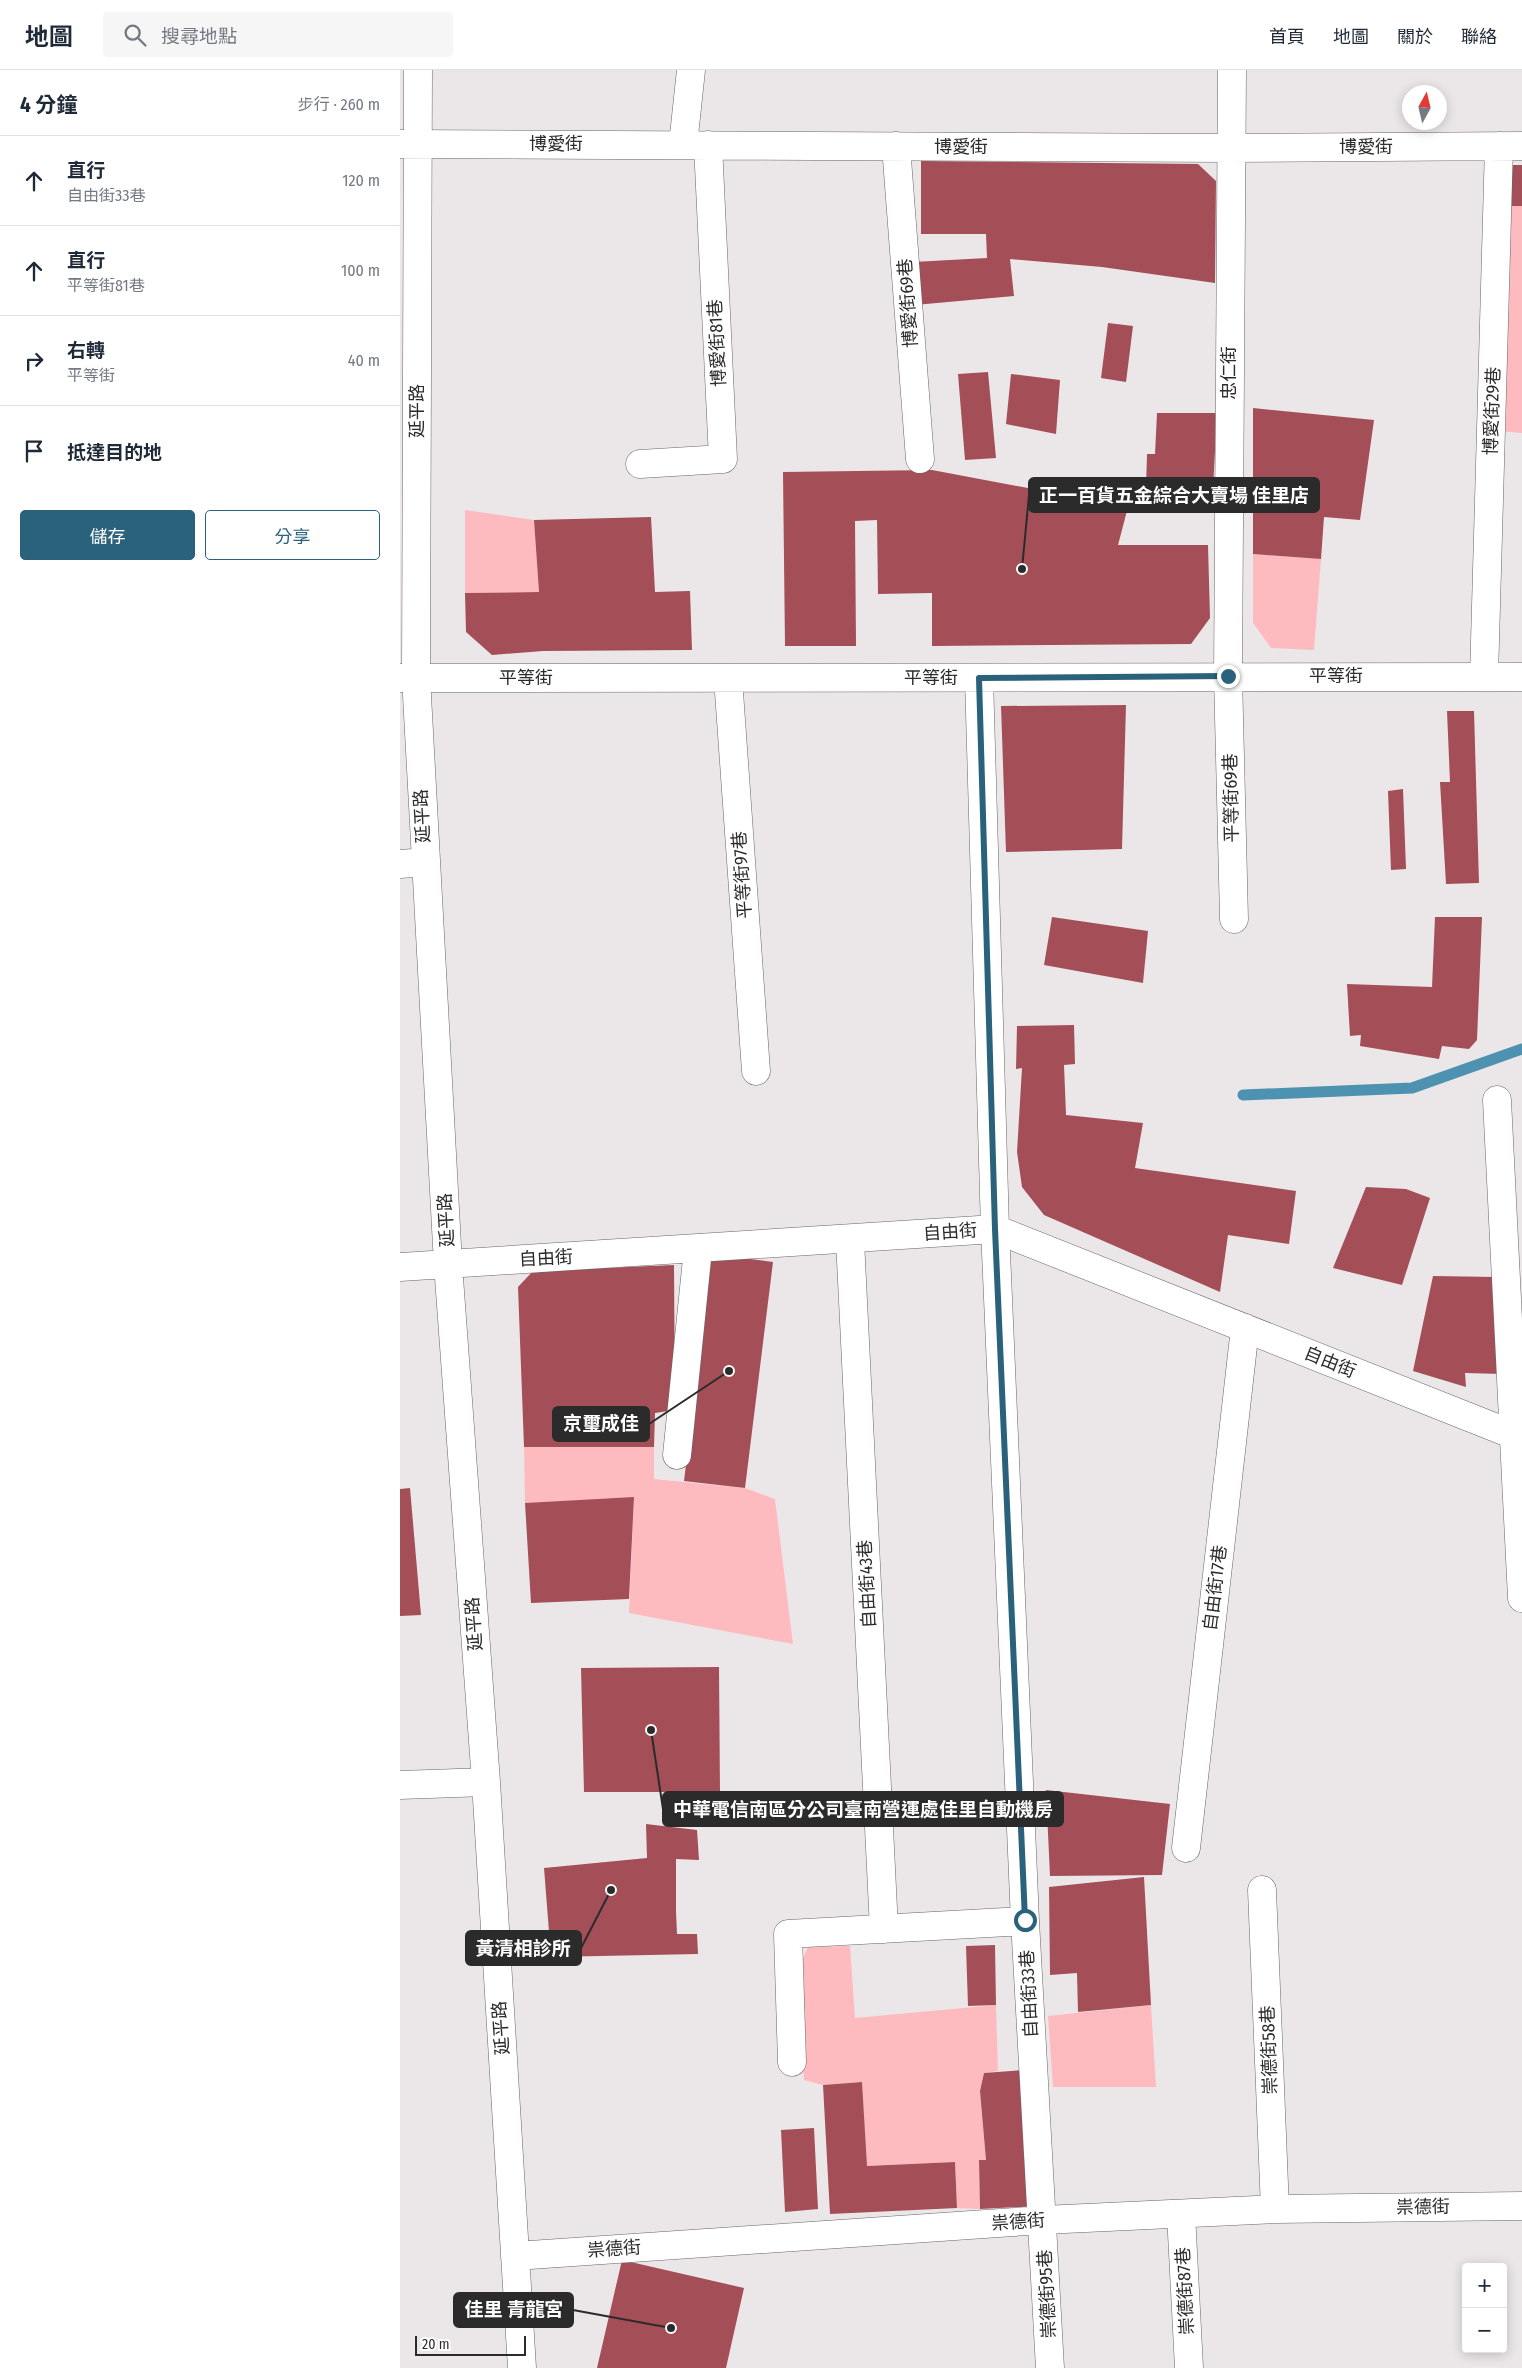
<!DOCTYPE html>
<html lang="zh-TW">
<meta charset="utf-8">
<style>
:root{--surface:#fff;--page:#f6f6f7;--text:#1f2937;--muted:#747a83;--line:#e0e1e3;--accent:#2a627c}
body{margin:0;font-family:"Fira Sans Condensed","Noto Sans TC",sans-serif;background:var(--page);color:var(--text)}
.controls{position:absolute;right:15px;bottom:15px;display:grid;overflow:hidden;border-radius:5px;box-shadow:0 2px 12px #0003}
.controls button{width:45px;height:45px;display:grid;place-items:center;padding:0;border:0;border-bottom:1px solid var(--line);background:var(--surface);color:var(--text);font:25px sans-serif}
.compass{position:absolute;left:1002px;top:15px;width:45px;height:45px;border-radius:50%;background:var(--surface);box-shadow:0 2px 12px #0003;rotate:8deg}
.scale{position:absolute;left:15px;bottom:12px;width:111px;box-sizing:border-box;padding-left:5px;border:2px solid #2c2b2b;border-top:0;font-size:14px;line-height:18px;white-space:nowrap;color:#2c2b2b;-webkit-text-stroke:4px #fff;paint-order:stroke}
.stop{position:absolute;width:15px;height:15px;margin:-11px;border:4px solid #2a627c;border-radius:50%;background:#fff}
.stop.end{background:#2a627c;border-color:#fff;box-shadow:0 1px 5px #0008}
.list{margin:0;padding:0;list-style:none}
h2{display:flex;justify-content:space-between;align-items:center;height:65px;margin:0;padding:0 20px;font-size:21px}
h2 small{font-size:16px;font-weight:400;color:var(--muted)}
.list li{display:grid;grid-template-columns:32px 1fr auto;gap:15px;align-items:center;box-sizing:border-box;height:90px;padding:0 20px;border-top:1px solid var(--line)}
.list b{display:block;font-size:19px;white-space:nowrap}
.list p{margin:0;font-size:16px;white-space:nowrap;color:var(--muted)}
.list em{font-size:16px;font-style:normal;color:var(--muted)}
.actions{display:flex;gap:10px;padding:15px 20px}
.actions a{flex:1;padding:11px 0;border:1px solid var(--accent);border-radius:5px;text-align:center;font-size:18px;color:var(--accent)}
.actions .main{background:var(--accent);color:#fff}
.icon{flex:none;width:28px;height:28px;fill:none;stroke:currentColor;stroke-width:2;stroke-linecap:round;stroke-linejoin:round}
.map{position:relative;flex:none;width:1122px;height:2298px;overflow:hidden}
header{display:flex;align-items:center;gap:30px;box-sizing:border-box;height:70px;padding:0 25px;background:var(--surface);border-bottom:1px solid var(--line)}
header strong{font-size:24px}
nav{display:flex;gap:28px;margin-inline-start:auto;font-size:18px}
.search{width:350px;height:45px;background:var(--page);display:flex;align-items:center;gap:12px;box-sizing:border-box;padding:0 18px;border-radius:5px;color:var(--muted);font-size:19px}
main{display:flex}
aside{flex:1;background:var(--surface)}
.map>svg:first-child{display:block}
.green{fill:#febbbf}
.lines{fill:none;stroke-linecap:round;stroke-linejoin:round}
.stream{stroke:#4e92b2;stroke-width:11}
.building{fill:#a44e58}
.minor-casing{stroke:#686565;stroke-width:29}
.minor{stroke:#fff;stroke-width:28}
.route{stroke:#2a627c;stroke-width:6}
.labels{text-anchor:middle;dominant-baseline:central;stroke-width:5;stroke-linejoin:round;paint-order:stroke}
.street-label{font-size:18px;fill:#2c2b2b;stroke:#fff}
.leader{fill:none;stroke:#2c2b2b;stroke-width:2}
.callout-dot{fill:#2c2b2b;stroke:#fff;stroke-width:2}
.callout{fill:#2c2b2b;stroke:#2c2b2b;stroke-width:2}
.callout-label{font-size:19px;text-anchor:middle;font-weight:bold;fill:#fff}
</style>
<header>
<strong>地圖</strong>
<div class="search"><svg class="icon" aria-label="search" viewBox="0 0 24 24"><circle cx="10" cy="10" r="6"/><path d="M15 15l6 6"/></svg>搜尋地點</div>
<nav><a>首頁</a><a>地圖</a><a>關於</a><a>聯絡</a></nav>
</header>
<main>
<aside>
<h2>4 分鐘<small>步行 · 260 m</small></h2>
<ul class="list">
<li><svg class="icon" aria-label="ahead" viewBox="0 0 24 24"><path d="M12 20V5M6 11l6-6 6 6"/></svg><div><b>直行</b><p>自由街33巷</p></div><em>120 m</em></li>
<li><svg class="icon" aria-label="ahead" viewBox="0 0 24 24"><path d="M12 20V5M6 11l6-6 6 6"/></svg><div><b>直行</b><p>平等街81巷</p></div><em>100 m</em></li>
<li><svg class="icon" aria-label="right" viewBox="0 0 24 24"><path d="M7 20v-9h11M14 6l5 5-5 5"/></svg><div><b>右轉</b><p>平等街</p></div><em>40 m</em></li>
<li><svg class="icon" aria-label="arrive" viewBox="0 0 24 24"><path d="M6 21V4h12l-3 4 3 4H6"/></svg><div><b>抵達目的地</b></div></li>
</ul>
<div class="actions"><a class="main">儲存</a><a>分享</a></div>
</aside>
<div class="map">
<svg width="1122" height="2298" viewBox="0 0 1122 2298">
<rect width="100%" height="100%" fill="#ebe7e8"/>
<!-- green -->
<path class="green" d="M1105 136H1122V363L1099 361Z
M65 440 134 450 139 522 65 523Z
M853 484 921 489 914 580 871 578 853 553Z
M124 1377H254V1409L345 1418 375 1429 393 1574 229 1543 234 1428 125 1433Z
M450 1876 455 1948 596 1935 598 2001 584 2003 580 2021 586 2090H579L580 2139 557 2138 555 2092 466 2096 462 2012 423 2015 404 2010 395 1906 408 1877Z
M751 1935 756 2017H653L648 1946Z"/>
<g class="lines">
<!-- stream -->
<path class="stream" d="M843 1025 1012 1018 1122 979"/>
</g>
<!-- building -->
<path class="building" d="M521 91 798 94 816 111 815 213 702 197 610 189 614 226 515 235 513 192 587 188 586 164H521Z
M1108 95H1122V136H1105Z
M708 253 733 256 726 312 701 308Z
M588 302 596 388 565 390 558 304Z
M611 304 660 310 656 364 606 354Z
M853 338 974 350 960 450 924 447 921 489 853 484Z
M757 343H817L813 419 746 418 747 384H755Z
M532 400 728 437 718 475H808L810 548 791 574 532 576V523L478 524 477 450 455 451 456 576H385L383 402Z
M251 447 255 522 290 521 292 580 143 581 92 585 66 562 65 523 139 522 134 450Z
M726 635 722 779 606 782 601 636Z
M1047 641H1074L1079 813 1046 814 1040 712H1050Z
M1003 719 1006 799 991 800 988 721Z
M652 847 748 861 743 913 644 895Z
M1035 847H1082L1077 970 1069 979 1042 976 1039 989 960 976 961 965 950 966 947 914 1032 917Z
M674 955 675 994 664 995 666 1045 743 1053 735 1098 896 1121 889 1174 828 1165 820 1222 644 1145 622 1117 617 1082 622 998 616 999 617 956Z
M966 1117 1006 1119 1030 1128 1002 1215 933 1198Z
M312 1184 373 1192 345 1418 284 1411Z
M274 1195 275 1340 255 1343 254 1377H124L118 1217 133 1201Z
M1033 1206 1096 1207 1102 1304 1065 1303 1066 1317 1013 1301Z
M10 1418 21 1545 0 1546V1419Z
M234 1427 229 1529 131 1533 125 1433Z
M319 1597 320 1722H184L181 1598Z
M646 1720 770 1734 762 1805 650 1806Z
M246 1754 297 1760 299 1790 276 1789V1841L277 1864H297L298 1884 151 1887 144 1798 247 1788Z
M744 1807 751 1935 678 1942 677 1903 650 1905 649 1817Z
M595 1875 596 1935 568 1936 566 1876Z
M623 2000 638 2136 580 2139 579 2090H586L580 2021 584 2003Z
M462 2012 467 2096 555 2092 557 2138 430 2144 423 2015Z
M414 2058 418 2139 385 2142 381 2060Z
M222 2190 344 2218 326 2298H197Z"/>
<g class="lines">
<defs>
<path id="minor" d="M18 0 16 607 48 1194 86 1712 122 2298
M832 0 828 606 834 849
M0 74 830 78 1122 76
M283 75 291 0
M496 76 520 389
M240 394 323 389 308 75
M1084 607 1099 76
M0 608 1122 607
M328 608 356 1001
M579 608 595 1159 625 1851 650 2298
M0 794 24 792
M1097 1030 1122 1528
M450 1170 484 1859
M0 1197 595 1159 1114 1365H1122
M277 1385 298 1179
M0 1715 86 1712
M786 1778 845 1258
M862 1820 875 2139
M392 1992 388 1864 625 1851
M781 2144 789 2298
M115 2186 643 2150 875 2139 1122 2136"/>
</defs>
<!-- minor casing -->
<use href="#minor" class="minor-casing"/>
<!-- minor -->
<use href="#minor" class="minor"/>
</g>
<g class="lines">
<!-- route -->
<path class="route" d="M625 1850 595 1159 579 608 828 606"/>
</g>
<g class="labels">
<!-- street labels -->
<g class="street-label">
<text x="156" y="74">博愛街</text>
<text x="561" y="77">博愛街</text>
<text x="966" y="77">博愛街</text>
<text transform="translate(508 233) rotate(-94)">博愛街69巷</text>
<text transform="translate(317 273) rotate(-93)">博愛街81巷</text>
<text transform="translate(829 303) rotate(-90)">忠仁街</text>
<text transform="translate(17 341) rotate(-90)">延平路</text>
<text transform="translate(1092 341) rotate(-88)">博愛街29巷</text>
<text x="936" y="606">平等街</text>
<text x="126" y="608">平等街</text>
<text x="531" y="608">平等街</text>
<text transform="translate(831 728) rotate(-91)">平等街69巷</text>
<text transform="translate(22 746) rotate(-93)">延平路</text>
<text transform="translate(342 805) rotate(-94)">平等街97巷</text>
<text transform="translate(46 1150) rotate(-93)">延平路</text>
<text transform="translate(550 1162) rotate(-4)">自由街</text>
<text transform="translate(146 1188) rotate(-3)">自由街</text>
<text transform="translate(930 1292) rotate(22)">自由街</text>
<text transform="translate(467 1514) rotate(-93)">自由街43巷</text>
<text transform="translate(815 1518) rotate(-83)">自由街17巷</text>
<text transform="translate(74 1554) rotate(-94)">延平路</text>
<text transform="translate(629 1924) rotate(-93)">自由街33巷</text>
<text transform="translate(101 1958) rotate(-94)">延平路</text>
<text transform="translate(869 1980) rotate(-92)">崇德街58巷</text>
<text transform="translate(1023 2137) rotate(-1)">祟德街</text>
<text transform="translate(618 2152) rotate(-4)">祟德街</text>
<text transform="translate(214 2179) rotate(-4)">祟德街</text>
<text transform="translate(785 2221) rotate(-93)">崇德街87巷</text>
<text transform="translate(647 2224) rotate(-93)">崇德街95巷</text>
</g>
</g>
<!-- callouts -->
<path class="leader" d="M622 499L629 425M329 1301L249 1354M251 1660L263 1739M211 1820L181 1878M271 2258L173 2240"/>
<g class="callout-dot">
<circle cx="622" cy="499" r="5"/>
<circle cx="329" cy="1301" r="5"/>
<circle cx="251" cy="1660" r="5"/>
<circle cx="211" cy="1820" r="5"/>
<circle cx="271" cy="2258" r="5"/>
</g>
<g class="callout">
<rect x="629" y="408" width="290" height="34" rx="5"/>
<rect x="153" y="1337" width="96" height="34" rx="5"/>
<rect x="263" y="1722" width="400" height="34" rx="5"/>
<rect x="66" y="1861" width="115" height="34" rx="5"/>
<rect x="54" y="2223" width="119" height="34" rx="5"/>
</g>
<g class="callout-label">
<text x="774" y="432">正一百貨五金綜合大賣場 佳里店</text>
<text x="201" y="1360">京璽成佳</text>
<text x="463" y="1746">中華電信南區分公司臺南營運處佳里自動機房</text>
<text x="123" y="1885">黃清相診所</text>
<text x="114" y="2246">佳里 青龍宮</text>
</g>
</svg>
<div class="controls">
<button>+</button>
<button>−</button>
</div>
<svg class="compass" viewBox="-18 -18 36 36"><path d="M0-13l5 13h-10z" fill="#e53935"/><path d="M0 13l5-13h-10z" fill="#747a83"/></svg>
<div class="scale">20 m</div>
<div class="stop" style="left:625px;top:1850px"></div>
<div class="stop end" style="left:828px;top:606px"></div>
</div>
</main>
